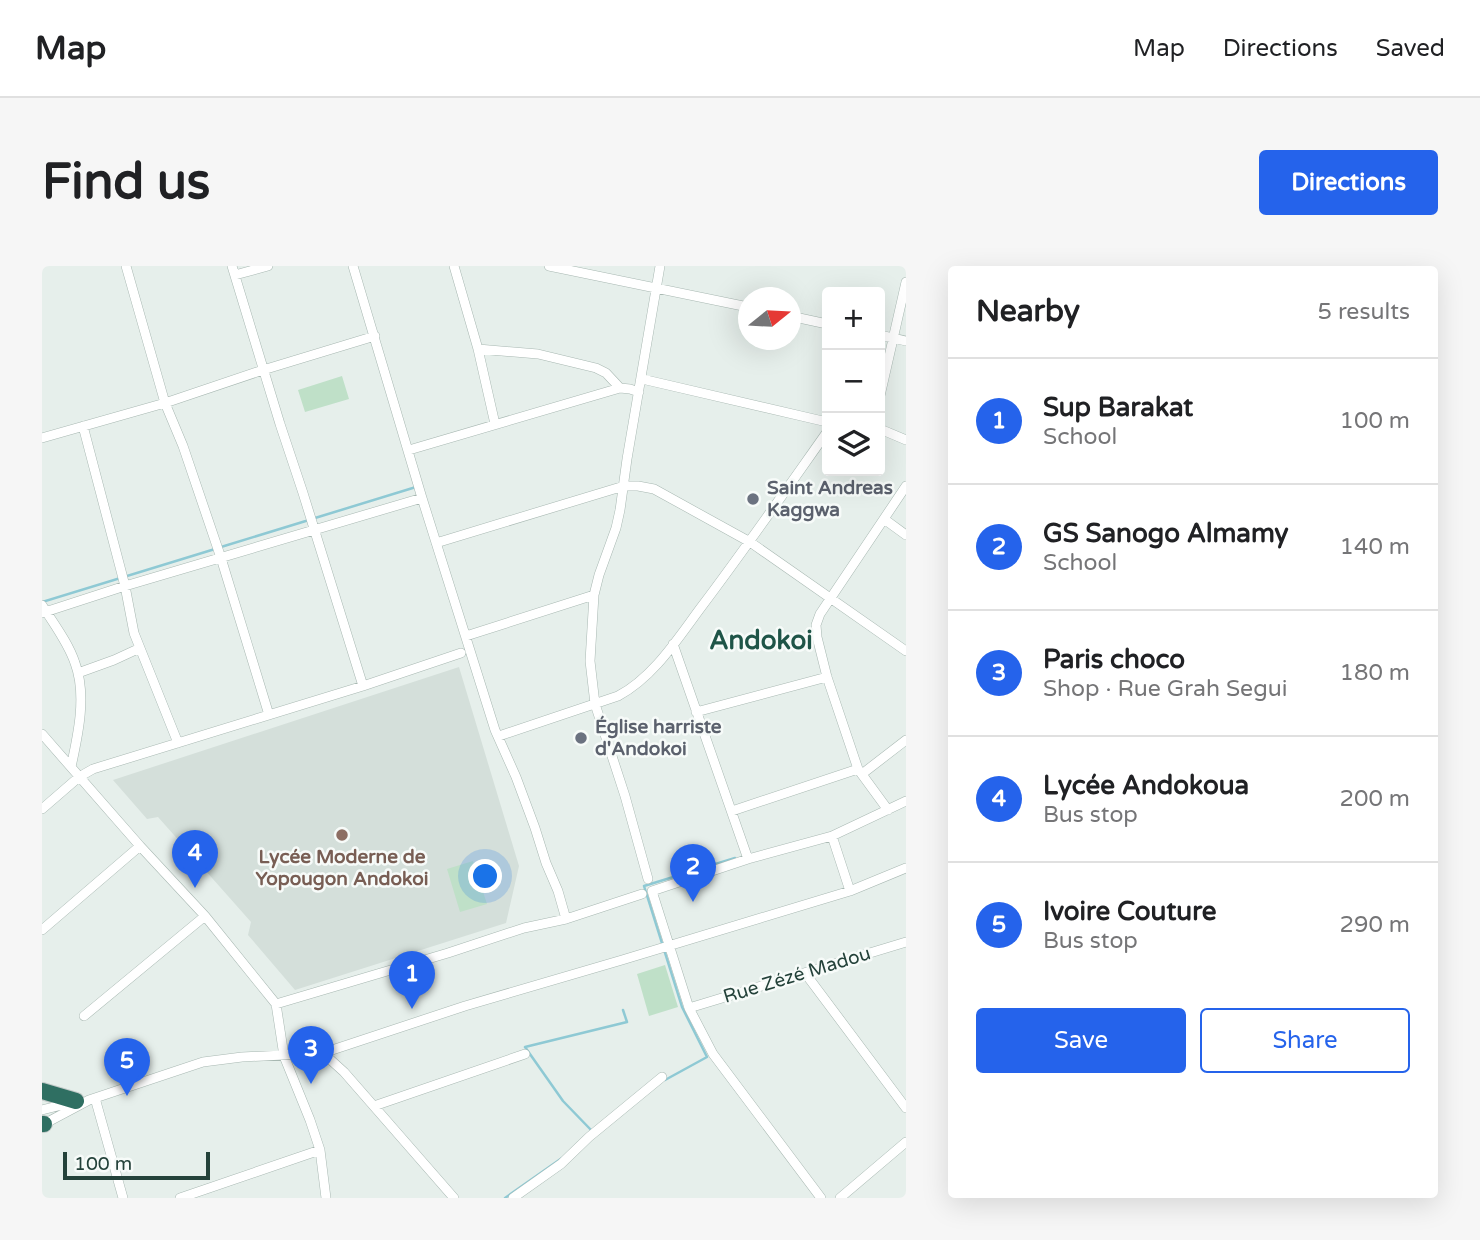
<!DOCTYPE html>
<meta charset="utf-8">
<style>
:root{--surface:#fff;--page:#f6f6f6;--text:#202124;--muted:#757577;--line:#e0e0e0;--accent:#2563eb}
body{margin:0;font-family:"Varela Round",sans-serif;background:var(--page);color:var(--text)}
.controls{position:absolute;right:21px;top:21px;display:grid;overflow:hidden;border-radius:7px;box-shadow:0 7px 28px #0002}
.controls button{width:63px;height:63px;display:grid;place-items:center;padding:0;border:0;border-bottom:2px solid var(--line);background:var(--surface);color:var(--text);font:35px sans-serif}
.compass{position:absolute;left:696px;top:21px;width:63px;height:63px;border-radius:50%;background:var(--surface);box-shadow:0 7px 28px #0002;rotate:72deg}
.scale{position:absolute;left:21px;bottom:18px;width:147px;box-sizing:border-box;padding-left:7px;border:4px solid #24423a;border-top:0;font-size:19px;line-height:24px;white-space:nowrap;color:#24423a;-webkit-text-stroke:5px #f7fbf9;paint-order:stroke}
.you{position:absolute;left:444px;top:611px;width:24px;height:24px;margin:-18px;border:5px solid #fff;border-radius:50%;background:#1a73e8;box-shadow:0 0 0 10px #1a73e833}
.badge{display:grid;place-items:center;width:46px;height:46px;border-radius:50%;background:var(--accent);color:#fff;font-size:23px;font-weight:700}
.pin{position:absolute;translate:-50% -58px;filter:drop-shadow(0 2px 4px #0008)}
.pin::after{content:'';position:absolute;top:37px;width:24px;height:21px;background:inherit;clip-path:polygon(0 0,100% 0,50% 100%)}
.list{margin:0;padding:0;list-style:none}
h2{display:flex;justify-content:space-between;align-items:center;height:91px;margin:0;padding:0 28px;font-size:30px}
h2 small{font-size:23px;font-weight:400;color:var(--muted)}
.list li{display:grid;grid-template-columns:46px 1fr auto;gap:21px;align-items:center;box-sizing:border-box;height:126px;padding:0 28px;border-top:2px solid var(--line)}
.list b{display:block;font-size:26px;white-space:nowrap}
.list p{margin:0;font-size:23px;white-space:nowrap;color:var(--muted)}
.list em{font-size:23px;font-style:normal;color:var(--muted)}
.actions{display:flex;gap:14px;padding:21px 28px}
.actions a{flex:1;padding:16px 0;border:2px solid var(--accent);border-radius:7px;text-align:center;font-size:24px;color:var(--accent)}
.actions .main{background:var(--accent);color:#fff}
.icon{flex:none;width:38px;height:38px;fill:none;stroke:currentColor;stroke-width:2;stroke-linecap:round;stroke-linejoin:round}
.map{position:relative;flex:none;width:864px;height:932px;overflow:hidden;border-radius:7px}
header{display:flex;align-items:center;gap:42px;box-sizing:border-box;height:98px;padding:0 35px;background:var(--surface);border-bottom:2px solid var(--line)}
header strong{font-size:33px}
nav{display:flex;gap:38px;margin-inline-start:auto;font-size:24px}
.intro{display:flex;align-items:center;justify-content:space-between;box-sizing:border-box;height:168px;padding:0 42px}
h1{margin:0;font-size:49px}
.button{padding:18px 32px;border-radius:7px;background:var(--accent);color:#fff;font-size:24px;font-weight:700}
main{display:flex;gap:42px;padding:0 42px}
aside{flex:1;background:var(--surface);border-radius:7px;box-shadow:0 7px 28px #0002}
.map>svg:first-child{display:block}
.built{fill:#d4dfda}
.green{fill:#bfe0c8}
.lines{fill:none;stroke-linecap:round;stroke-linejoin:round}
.stream{stroke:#8ec9d4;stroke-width:2.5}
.minor-casing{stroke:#a8b8b2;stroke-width:10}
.motorway-casing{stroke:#c2cac8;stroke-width:18}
.minor{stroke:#fff;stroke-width:9}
.motorway{stroke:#2f6f62;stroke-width:16}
.worship-dot{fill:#6b7280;stroke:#f7fbf9;stroke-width:2.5}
.education-dot{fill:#8d6e63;stroke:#f7fbf9;stroke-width:2.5}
.labels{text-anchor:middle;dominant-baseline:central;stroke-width:5;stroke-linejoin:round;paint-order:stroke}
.worship-label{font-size:19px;font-weight:bold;fill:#5b616d;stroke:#f7fbf9;text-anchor:start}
.education-label{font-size:19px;font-weight:bold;fill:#785e54;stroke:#f7fbf9}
.street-label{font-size:19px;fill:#24423a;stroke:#f7fbf9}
.district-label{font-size:26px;font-weight:bold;fill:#1f5548;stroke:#f7fbf9}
</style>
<header>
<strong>Map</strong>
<nav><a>Map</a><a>Directions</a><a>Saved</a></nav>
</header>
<div class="intro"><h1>Find us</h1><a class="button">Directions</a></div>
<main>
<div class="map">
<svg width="864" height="932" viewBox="0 0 864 932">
<rect width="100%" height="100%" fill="#e6efeb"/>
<!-- built -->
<path class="built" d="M417 401 477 600 464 657 253 724 206 669 209 656 116 551 105 553 71 514Z"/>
<!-- green -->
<path class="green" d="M300 110 307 133 263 146 256 124Z
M431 595 445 638 418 646 405 603Z
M623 699 636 741 607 750 595 708Z"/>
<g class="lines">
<!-- stream -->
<path class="stream" d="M273 252 374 221
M179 281 267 254
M0 336 173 283
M623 814 665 791 640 741 602 620 693 592
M550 865 521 835 483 781 585 756 581 744
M463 932 520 892"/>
<defs>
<path id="minor" d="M84 0 123 137 141 180 179 292 227 449
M190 0 238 158 261 227 321 420
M311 0 380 232 453 464 474 511 493 562 504 597 516 625 524 653
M412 0 436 83 453 158
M507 0 706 41
M193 9 226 0
M748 50 785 58
M838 69 864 75
M436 83 496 88 554 102 564 107 578 122
M600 113 785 156
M838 130 864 16
M41 160 83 320 92 367 136 477
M838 163 864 174
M0 172 123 137 221 104 333 70
M367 184 578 122 588 123 597 126
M842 253 864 269
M394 277 582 220H596L612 223 708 276 864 385
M0 339C11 357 26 376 33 397 45 429 36 469 29 501
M0 347 83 320 380 232
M424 370 552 329
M631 378 706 593
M36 407 72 394 98 382
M654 446 785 411
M0 468 98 580 163 650 234 738 242 790 268 854 278 884 284 932
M457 470 576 430C612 411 636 372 660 340 703 283 744 224 785 166
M820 508 864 474
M0 543 37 511 51 503 321 420 419 387
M846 544 816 503 785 411 775 371 774 359 778 348 864 220
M690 545 816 503
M790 570 808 625
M606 613 583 530 553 438 548 395 552 329 557 309 574 262 578 244 585 193 618 0
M0 664 98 580
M763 707 864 842
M234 738 406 687 482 662 524 653 600 628
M647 742 864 676
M42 750 163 650
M281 787 302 806 412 932
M53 832 81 932
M332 840 483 788
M0 844 28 837
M0 859 47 834 161 796 200 791 281 787 423 740 580 694 808 625 864 602
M138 932 278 884
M471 932 519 898 547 871 620 811
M779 932 671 788 647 742 610 625 706 593 790 570 864 535
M798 932 864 876"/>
<path id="motorway" d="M0 825 34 835
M0 858H2"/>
</defs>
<!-- minor casing -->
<use href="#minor" class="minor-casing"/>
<!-- motorway casing -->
<use href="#motorway" class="motorway-casing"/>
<!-- minor -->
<use href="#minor" class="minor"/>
<!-- motorway -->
<use href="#motorway" class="motorway"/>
</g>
<!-- markers -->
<g class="worship-dot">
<circle cx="711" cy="233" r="7"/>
<circle cx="539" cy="472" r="7"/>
</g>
<circle class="education-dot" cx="300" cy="569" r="7"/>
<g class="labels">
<!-- worship labels -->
<g class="worship-label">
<text x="725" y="222">Saint Andreas<tspan x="725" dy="22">Kaggwa</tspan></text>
<text x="553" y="461">Église harriste<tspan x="553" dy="22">d'Andokoi</tspan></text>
</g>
<!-- education labels -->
<g class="education-label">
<text x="300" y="591">Lycée Moderne de<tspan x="300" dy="22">Yopougon Andokoi</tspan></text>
</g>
<!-- street labels -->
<g class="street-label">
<text transform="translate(755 709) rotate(-17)">Rue Zézé Madou</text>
</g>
<!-- district labels -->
<g class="district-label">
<text x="719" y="374">Andokoi</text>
</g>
</g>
</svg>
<div class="controls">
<button>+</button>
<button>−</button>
<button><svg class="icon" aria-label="layers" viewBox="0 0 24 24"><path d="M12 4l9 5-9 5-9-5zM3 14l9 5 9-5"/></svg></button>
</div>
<svg class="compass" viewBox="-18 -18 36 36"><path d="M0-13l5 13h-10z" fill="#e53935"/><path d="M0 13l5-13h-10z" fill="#757577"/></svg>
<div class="scale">100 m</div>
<div class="you"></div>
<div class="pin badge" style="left:370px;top:743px">1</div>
<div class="pin badge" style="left:651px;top:636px">2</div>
<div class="pin badge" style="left:269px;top:818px">3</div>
<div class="pin badge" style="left:153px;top:622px">4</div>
<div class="pin badge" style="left:85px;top:830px">5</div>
</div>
<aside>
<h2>Nearby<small>5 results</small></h2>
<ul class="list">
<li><span class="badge">1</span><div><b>Sup Barakat</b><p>School</p></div><em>100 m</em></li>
<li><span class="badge">2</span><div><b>GS Sanogo Almamy</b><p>School</p></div><em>140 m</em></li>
<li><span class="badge">3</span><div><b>Paris choco</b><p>Shop · Rue Grah Segui</p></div><em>180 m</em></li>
<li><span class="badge">4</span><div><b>Lycée Andokoua</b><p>Bus stop</p></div><em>200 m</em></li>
<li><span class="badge">5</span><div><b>Ivoire Couture</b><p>Bus stop</p></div><em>290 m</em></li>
</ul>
<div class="actions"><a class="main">Save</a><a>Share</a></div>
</aside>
</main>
